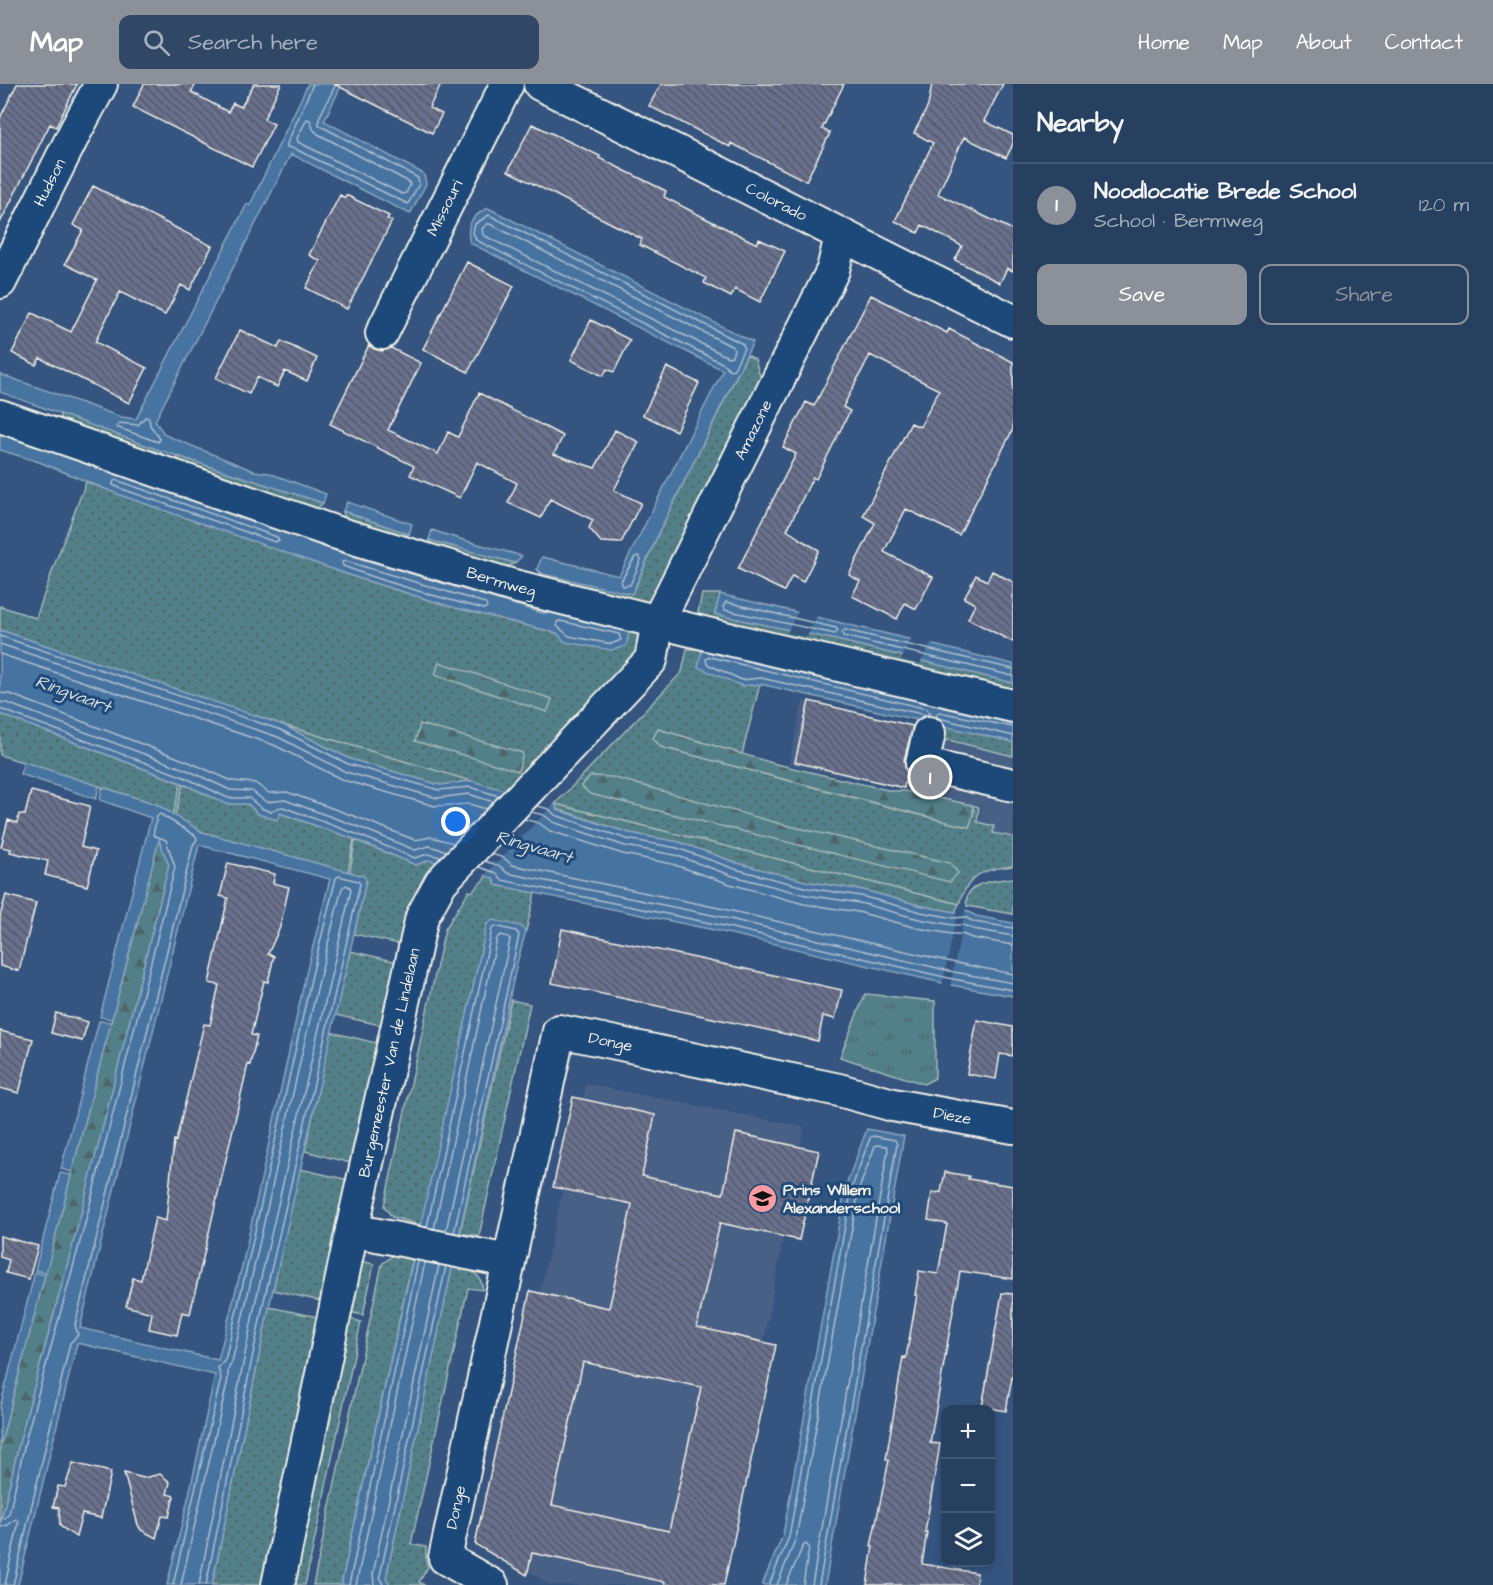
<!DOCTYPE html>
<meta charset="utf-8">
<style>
:root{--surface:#284060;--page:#304766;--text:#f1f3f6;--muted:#a5afbd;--line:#445975;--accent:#8c9099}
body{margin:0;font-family:"Architects Daughter",sans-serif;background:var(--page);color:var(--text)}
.controls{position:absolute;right:18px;bottom:18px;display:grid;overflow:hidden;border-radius:12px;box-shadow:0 3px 9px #0003}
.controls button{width:54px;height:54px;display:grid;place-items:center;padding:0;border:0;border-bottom:2px solid var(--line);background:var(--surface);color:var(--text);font:30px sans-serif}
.you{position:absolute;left:456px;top:738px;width:21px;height:21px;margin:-15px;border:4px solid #fff;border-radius:50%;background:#1a73e8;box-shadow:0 0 0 9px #1a73e833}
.badge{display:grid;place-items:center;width:39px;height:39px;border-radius:50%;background:var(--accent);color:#fff;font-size:20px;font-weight:700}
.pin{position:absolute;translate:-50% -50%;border:3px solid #fff;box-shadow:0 2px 6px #0006}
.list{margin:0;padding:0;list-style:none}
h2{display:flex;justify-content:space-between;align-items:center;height:78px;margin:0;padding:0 24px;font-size:26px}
h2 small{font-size:20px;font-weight:400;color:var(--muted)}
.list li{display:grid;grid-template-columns:39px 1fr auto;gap:18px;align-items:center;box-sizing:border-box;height:84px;padding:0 24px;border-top:2px solid var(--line)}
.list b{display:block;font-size:22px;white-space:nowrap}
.list p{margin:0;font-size:20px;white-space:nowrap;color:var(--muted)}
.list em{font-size:20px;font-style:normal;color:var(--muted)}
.actions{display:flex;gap:12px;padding:18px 24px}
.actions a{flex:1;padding:14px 0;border:2px solid var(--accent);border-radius:12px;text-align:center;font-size:21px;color:var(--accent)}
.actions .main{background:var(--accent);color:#fff}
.icon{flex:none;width:33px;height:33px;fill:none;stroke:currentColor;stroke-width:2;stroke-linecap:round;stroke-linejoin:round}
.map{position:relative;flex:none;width:1013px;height:1501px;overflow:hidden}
header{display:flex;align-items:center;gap:36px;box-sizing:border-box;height:84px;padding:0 30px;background:var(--accent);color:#fff}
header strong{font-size:28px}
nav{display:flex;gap:33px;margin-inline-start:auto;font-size:21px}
.search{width:420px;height:54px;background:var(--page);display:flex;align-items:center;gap:15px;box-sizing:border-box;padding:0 21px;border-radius:12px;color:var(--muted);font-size:22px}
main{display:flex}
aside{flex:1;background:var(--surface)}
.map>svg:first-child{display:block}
.built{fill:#486086}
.grass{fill:url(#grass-dots);stroke:#a4b8b8;stroke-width:1.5}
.forest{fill:url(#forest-firs);stroke:#a4b8b8;stroke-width:1.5}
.wetland{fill:url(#wetland-marsh);stroke:#a4b8b8;stroke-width:1.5}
.park{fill:url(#park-tufts);stroke:#a4b8b8;stroke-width:1.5}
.water{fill:#4673a1;stroke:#8ca5bd;stroke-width:1.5;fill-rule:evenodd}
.pier{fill:#355580}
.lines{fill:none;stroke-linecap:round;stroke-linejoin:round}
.shore{stroke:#aebfcc;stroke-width:1.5}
.building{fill:url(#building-back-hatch);stroke:#f4f1e8;stroke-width:1.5;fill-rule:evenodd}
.street-casing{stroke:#f4f1e8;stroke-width:36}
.street{stroke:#1f4a7a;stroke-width:32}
.labels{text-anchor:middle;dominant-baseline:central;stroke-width:6;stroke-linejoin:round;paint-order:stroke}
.street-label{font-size:16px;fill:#f4f1e8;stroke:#1f4a7a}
.poi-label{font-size:16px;font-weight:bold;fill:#f4f1e8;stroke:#1f4a7a;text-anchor:start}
.water-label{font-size:18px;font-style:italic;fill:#dadedd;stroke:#1f4a7a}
</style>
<header>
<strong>Map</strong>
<div class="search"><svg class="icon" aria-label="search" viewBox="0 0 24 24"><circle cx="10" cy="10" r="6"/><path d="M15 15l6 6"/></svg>Search here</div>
<nav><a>Home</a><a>Map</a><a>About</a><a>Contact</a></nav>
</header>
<main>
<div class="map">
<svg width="1013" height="1501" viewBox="0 0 1013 1501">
<defs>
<pattern id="grass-dots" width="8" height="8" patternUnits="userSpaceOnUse" patternTransform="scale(1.5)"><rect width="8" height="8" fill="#537f88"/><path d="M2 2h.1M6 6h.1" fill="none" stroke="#4e666a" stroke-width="1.8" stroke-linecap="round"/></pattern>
<pattern id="forest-firs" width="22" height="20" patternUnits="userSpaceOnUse" patternTransform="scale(1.5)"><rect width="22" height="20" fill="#537f88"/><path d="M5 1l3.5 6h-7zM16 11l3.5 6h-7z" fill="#4e666a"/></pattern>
<pattern id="wetland-marsh" width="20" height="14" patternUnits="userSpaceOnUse" patternTransform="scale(1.5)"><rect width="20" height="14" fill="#537f88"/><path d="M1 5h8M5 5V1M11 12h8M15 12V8" fill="none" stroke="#4e666a"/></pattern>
<pattern id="park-tufts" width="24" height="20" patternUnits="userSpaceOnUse" patternTransform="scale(1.5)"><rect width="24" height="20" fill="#537f88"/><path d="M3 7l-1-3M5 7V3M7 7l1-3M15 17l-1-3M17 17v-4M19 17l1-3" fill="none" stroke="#4e666a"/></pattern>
<pattern id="building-back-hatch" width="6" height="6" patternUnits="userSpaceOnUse" patternTransform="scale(1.5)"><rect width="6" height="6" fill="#686f8d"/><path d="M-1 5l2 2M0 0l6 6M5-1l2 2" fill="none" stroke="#575a66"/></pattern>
</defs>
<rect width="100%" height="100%" fill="#355580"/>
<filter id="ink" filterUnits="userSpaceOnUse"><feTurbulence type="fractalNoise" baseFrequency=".0167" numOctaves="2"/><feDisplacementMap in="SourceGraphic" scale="12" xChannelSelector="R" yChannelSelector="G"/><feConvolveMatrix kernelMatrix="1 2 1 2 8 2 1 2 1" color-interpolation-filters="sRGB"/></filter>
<g filter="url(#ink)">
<!-- built -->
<path class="built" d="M803 617 1013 672V755L976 747 982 722 789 680Z
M586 1000 804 1043 718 1501H550L485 1459Z"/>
<!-- grass -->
<path class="grass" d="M747 271 755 275 762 299 653 513 645 521 546 496 537 485 543 490 636 502 659 448Z
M59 329 162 367 151 375 63 344Z
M0 341 639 549 635 570 506 708 283 641 0 546V522L36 534 54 482 86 398 358 494 452 523 557 549 552 529H542L345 470 0 349Z
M177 372 323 419 311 430 181 386Z
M343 427 409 450 395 458 346 441Z
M429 456 515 479 499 488 433 471Z
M702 510H720L715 530 837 556 1013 599V614L697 533Z
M703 556 934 611 932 620 703 565 741 602 760 600 742 670 658 645 661 663 955 740 969 743 974 727 972 721 979 723 977 738 994 742 993 749 1013 753V782C983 785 969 790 959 820L555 720 682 588 687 565H702Z
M0 630 181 699 173 731 156 720 0 671Z
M935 639 1013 658V672L932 652Z
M183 700 227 720H248L258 730 277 735 279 729 354 755 348 788 202 748 175 732Z
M355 756 416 781 429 776 443 779 403 861 354 850 366 797 350 788Z
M487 792 493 794 496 801 535 809 526 847 520 842 487 840 421 1141 392 1133 384 1122 445 845 469 807 472 808Z
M1013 794V830L967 822C962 798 996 796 1013 794Z
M350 867 398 878 385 942 335 931Z
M511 916 530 920 479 1152 460 1149Z
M331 948 380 960 354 1080 305 1067Z
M300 1085 344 1095 350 1099 325 1218 273 1206Z
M395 1170 413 1173 342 1497 343 1501H313L382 1180Z
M360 1177 374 1180 363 1231 349 1228Z
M452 1183C470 1187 480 1185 483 1206L468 1204 411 1460 426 1463V1477L428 1483 419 1498 424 1501H390L386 1494Z
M269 1223 323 1234 263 1501H212Z
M348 1234 361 1238 305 1501H290Z"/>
<!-- forest -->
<path class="forest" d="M439 578 552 615 547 628 435 591Z
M420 640 523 669 518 687 415 657Z
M658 645 776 680 892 707H905L972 721C975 729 972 735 969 743L955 740 661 663 653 654Z
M591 692 612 693 781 740 950 779 958 789 950 798 590 710 581 702Z
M159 755 169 781 80 1134 22 1348 0 1441V1362Z"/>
<!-- wetland -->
<path class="wetland" d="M283 641 471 697 440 701 350 675Z
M555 720 959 820 955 828 922 822 863 806 809 798 737 779 679 758 629 749 557 725Z"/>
<!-- park -->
<path class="park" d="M865 910 935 917V994L924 1000 840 973Z"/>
<!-- water -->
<path class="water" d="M308 0H342L324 37 424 90 426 100 410 130 291 70 155 337 165 351 254 387 269 389 326 410 323 419 162 367 0 308V290L121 333 136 335 247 120 250 121Z
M488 124 753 258 659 448 632 510 543 490 537 485 542 473 619 492 723 286 470 159C465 141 472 132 488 124Z
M0 349 345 470 542 529H552L625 545 629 548 626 562 612 566 565 558 557 549 452 523 358 494 120 411 39 378 0 366Z
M347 418 412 440 409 450 343 427Z
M432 446C462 457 492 463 522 472L515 479 429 456Z
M720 510 1013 580V599L837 556 715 530Z
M0 546 283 641 350 675 440 701 471 697 555 720 557 726 629 749 679 758 737 779 809 798 863 806 922 822 955 828 966 826 976 832 1013 839V912L951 901 714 846 496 801 493 794 429 776 416 781 354 755 280 729 277 736 258 730 248 720H227L182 699 0 630Z
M702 565 1013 637V658L760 600 742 602 698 583Z
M24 678 99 702 96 715 20 690Z
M102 703 156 720 202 748 364 792 366 797 269 1223 212 1501H167L189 1411 215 1291 77 1259 18 1501H0V1441L22 1348 80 1134 169 781 159 756 112 935 100 933 151 734 100 716ZM199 761 330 795 306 890 242 1182 218 1276 80 1244Z
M493 836 520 842 526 847 517 879 386 1494 390 1501H343L342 1497 487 840Z
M99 937 111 938 72 1088 61 1085Z
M867 1045 904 1052 825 1501H762L783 1451 846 1101Z
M60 1089 71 1091 46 1189 35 1186Z
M35 1188 45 1191 0 1362V1323Z"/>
<!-- pier -->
<path class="pier" d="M799 525 818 530 807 553 787 549Z
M912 553 932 557 920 580 901 576Z
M506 706 555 719 482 794 435 780Z
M966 823 950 904 942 902 958 824Z"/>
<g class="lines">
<!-- shore -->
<path class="shore" d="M313 0 287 60V63L295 65 408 120 419 100 418 94 319 41V34L335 2
M307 35 310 36 313 45 318 50 409 98 410 101 406 109 402 110 298 58 297 54Z
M489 131 743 260 744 264 734 285 730 286 724 280 476 156 473 148 475 140Z
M487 140H490L733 263 734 266 732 272 728 273 483 151 482 145Z
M145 333 149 334 150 341 160 355 158 358 116 343 119 339 138 341Z
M116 396 277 453 279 456 275 458 122 405 113 401V398Z
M639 472 641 476 630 501 623 502 621 497 635 473Z
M345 477 485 519 487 523 484 525C437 513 388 499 343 482L342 478Z
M726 518 836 544 838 547 835 550 725 526 723 523Z
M560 537 619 550 621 556 611 560 569 552 557 542V538Z
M0 552 281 646 348 680 439 706 470 703 499 712
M0 560 278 653 346 688 437 714 469 710 493 718
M0 570 274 661 343 696 435 722 469 720 486 725
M710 573 927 625 930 629 926 631 761 594 742 596 707 580 706 575Z
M1013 585 845 546 842 548 843 552 1013 592
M0 609 10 610 189 678 232 697 255 699 269 709 287 708 362 735 415 756 431 753 454 759
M0 618 7 619 187 686 230 706 252 707 266 718 285 716 359 743 415 766 429 762 447 767
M0 625 184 693 228 714H249L261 724 271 728 277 724 283 723 356 750 415 774 428 770 441 773
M1013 643 939 628 936 630 938 634 1013 652
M537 722 549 725 555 731 627 755 677 764 735 785 808 804 861 812 921 828 954 834 965 833 974 838 1013 844
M531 728 544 731 553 738 625 762 675 771 733 792 806 811 860 819 919 835 953 841H963L973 845 1013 852
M524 735 539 739 550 747 623 770 672 780 730 800 804 820 858 828 917 844 952 850H962L972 854 1013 861
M491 770 504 774 512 781 719 824 956 879 1013 890
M484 777 500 782 507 789 717 832 954 888 1013 899
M479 783 496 789 502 796 715 840 953 895 1013 906
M427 1143 492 845 495 842 516 847 519 851 454 1149
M434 1145 497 854 501 851 508 853 510 856 446 1147
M0 1435 5 1434 9 1430 27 1350 86 1136 175 783 166 756 153 751 157 732 160 730 196 752 197 755 193 761 75 1241 78 1251 70 1259 13 1501
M0 1443 8 1441 16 1435 19 1437 5 1501
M173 1501 221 1294 218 1284 225 1276 247 1183 312 891 336 794 339 792 358 797 360 800 263 1221 206 1501
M181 1501 228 1295V1286L232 1278C270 1120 301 961 342 804L346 801 350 803 351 806 255 1220 199 1501
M349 1501 418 1177
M356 1501 425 1178
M374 1501 373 1490 439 1181
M383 1501 380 1492 446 1182
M769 1501 789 1453 852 1103 870 1054 873 1052 895 1056 897 1060 819 1501
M777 1501 796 1454 859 1105 875 1062 877 1061 887 1062 888 1066 812 1501
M786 1501 803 1462 806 1460 809 1463 803 1501"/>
</g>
<!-- building -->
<path class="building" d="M17 0H77L56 43 50 40 0 139V34Z
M144 0H196L191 8 228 28 233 19 241 23 254 0H281L264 35 274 40 252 83 133 23Z
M334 0H441L429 24 442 30 432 49Z
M661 0H844L822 45 830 49 806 97 731 59 730 63 649 22Z
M932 0H1003L984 37 1013 51V60L1006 74 964 53 938 110 1013 146V187L1007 184 1000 199 955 176 962 162 922 141 918 149 895 137 933 59 914 49 928 22Z
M532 40 600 72 599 74 666 107 664 113 703 133 757 160 759 155 785 167 760 218 735 205 731 213 704 199 706 194 640 161 642 155 508 87Z
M93 102 212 162 190 206 181 201 165 231 120 208 95 258 147 284 129 319 40 274 36 281 12 269 32 229 71 248 97 196 65 180 83 146 73 141Z
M340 111 345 114 346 111 389 132 387 135 392 137 347 225 306 204 320 177 309 171Z
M467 178 514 202 468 288 423 265Z
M871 211 947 249 949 245 1013 278V345L959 451 906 425 884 468 933 493 916 525 905 519 897 535 852 512 860 497 849 491 875 439 863 432 911 339 920 343 939 306 870 271 843 323 850 327 816 395 813 393 787 446 803 457 819 466 803 498 792 492 784 507 738 485 796 370 783 363 806 318 814 322Z
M591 236 630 256 614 288 607 285 603 292 571 276Z
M240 246 278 264 281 257 317 274 307 297 285 287 277 303 257 293 249 310 216 294Z
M369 261 374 265 382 267 391 264 421 279 388 346 438 370 448 348 458 353 479 309 563 352 554 370 595 384 615 346 639 358 614 406 641 419 621 459 601 458 589 444 593 436 550 415 541 434 508 419 517 399 477 378 460 414 410 391 414 382 330 340Z
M667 283 699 299 676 347 643 331Z
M992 487 1013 498V558L968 535 975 520 964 514 976 491 987 497Z
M809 617 913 642 904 676 907 689 904 704 795 678Z
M31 707 90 722 81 763 96 767 87 802 45 791 48 777 10 768 11 765 1 763 8 736 17 739 19 730 25 731Z
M228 779 275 790 273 799 289 803 280 843 268 870 274 872 268 898 264 897 251 951 257 952 250 981 248 980 190 1230 182 1228 177 1251 149 1245 152 1229 126 1222 133 1194 141 1196 155 1134 166 1137 174 1056 176 1057 204 940 210 941 219 901 209 899 228 814 220 812Z
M6 811 36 819 19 887 0 882V832Z
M562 845 842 906 835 935 823 932 818 957 552 899Z
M56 929 88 938 82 957 51 949Z
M977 936 1013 943V972L1000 970 996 995 967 990Z
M0 947 33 955 19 1009 0 1004Z
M573 1013 655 1031 642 1092 723 1110 736 1049 819 1067 799 1156 720 1139 697 1243 776 1261 724 1501H665V1498L532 1469 527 1491 475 1460 530 1207 609 1224 619 1180 632 1120 553 1103ZM583 1278 701 1303 669 1447 552 1421Z
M945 1088 969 1092 968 1095 1013 1102V1195L960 1187 930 1359 940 1360 925 1448H927L922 1480 977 1489 976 1501H867L873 1462H871L889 1376 886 1375 903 1273 906 1274 917 1211H915L919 1187 938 1190 947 1140 928 1136 932 1109 941 1108Z
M0 1152 38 1162 29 1195 6 1189 9 1176 0 1173Z
M1002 1209 1013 1210V1288L1006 1327 982 1323Z
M73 1379 111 1388 101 1434 82 1430 76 1453 60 1442 59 1424 53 1423 58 1402 65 1403Z
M124 1389 144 1394 160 1390 170 1398 167 1410 174 1412 169 1433 162 1432 156 1454 141 1446 138 1441Z"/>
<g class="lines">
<defs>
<g id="street">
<path id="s1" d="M540 0C699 77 855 159 1013 237"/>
<path id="s2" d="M0 198 76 46 101 0"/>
<path id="s3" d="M382 249 507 0"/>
<path id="s4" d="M0 332 334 448 510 501 707 550 1013 622"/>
<path d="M929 649 922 680 1013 701"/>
<path d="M352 1146 508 1177"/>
<path id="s5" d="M278 1501 352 1146 422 833 441 798 651 576 658 537 833 186 841 152"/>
<path id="s6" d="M492 1501 445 1474 559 947 839 1006 893 1021 1013 1043"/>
</g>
</defs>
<!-- street casing -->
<use href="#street" class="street-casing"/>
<!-- street -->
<use href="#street" class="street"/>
</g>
</g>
<!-- icons -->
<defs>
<symbol id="school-disc" viewBox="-11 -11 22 22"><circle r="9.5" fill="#ff9aa2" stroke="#1f4a7a"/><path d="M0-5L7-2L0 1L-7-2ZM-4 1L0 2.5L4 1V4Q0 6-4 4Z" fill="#111"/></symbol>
</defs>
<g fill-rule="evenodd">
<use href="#school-disc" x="746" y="1098" width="33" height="33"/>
</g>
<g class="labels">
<!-- street labels -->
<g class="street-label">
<text stroke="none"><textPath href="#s2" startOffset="111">Hudson</textPath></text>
<text stroke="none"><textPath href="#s1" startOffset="264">Colorado</textPath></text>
<text stroke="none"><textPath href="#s3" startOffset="140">Missouri</textPath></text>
<text stroke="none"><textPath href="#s5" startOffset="1282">Amazone</textPath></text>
<text stroke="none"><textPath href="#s4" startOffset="528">Bermweg</textPath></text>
<text stroke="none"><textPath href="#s6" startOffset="646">Donge</textPath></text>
<text stroke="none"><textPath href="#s5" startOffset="534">Burgemeester Van de Lindelaan</textPath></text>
<text stroke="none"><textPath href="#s6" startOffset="996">Dieze</textPath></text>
<text stroke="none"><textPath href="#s6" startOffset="106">Donge</textPath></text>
</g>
<!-- poi labels -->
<g class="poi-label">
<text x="783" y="1106">Prins Willem<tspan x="783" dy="18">Alexanderschool</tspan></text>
</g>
<!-- water labels -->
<g class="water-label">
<text transform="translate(73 610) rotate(20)">Ringvaart</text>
<text transform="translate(534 763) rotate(16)">Ringvaart</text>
</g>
</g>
</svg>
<div class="controls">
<button>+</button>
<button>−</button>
<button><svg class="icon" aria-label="layers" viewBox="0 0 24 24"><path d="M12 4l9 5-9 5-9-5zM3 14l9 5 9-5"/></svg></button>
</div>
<div class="you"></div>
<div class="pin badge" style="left:930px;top:693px">1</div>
</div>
<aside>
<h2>Nearby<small></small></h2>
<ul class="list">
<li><span class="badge">1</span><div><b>Noodlocatie Brede School</b><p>School · Bermweg</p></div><em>120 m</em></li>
</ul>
<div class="actions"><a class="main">Save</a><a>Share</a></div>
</aside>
</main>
